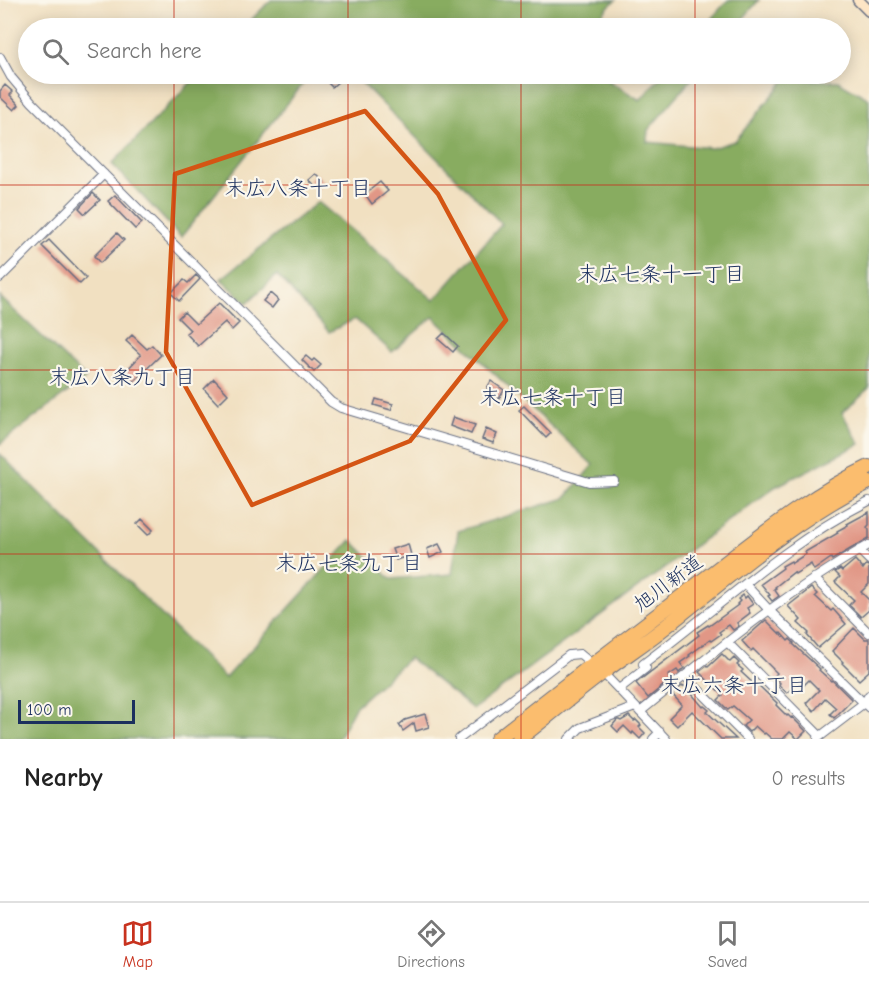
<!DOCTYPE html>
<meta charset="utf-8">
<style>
:root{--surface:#fff;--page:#f2f2f2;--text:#222;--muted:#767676;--line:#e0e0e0;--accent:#c8321e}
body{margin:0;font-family:"Comic Neue","Klee One",sans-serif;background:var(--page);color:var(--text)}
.scale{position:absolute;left:18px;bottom:15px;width:117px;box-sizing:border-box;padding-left:6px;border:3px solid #1b2f5e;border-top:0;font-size:16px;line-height:21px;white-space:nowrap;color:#1b2f5e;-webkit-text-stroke:4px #fbf7ec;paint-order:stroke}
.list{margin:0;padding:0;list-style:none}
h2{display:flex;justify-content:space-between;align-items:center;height:78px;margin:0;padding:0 24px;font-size:26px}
h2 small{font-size:20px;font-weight:400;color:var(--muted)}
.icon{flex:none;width:33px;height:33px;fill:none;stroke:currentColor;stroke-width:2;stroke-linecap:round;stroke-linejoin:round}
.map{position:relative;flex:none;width:869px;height:739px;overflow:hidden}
.search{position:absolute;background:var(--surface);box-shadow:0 3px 15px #0003;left:18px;right:18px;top:18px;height:66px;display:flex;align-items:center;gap:15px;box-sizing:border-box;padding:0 21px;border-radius:33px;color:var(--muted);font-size:22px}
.sheet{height:162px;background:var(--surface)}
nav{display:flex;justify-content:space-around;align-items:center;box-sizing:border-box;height:84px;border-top:2px solid var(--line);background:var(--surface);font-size:16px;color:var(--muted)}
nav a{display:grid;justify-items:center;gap:3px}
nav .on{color:var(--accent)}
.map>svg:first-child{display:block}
.forest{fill:#88ac60;stroke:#526e5f;stroke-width:1.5}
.building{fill:#e19786}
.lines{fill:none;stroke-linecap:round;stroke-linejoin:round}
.minor-casing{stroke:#666d81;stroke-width:10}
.secondary-casing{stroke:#666d81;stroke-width:13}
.trunk-casing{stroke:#666d81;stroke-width:16}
.minor{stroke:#fff;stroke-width:8}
.secondary{stroke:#fde5c5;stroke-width:10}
.trunk{stroke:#fbbd6e;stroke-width:14}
.marked{fill:none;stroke:#d45514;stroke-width:4.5;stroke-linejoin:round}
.grid{fill:none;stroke:#c8321e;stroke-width:1.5;stroke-opacity:0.55}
.labels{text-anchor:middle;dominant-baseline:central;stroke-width:4.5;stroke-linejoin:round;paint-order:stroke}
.street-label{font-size:20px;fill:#1b2f5e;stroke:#fbf7ec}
.neighbourhood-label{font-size:21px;fill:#1b2f5e;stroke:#fbf7ec}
</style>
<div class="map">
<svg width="869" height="739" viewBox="0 0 869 739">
<rect width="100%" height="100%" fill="#fbf7ec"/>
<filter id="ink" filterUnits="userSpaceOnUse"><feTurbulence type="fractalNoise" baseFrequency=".0167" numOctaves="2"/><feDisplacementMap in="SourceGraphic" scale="12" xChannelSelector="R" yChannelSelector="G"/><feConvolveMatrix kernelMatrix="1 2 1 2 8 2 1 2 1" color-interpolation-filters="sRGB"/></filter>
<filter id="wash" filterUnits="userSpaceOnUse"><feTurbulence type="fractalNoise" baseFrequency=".008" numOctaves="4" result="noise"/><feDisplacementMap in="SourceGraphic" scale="24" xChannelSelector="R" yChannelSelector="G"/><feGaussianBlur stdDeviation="1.35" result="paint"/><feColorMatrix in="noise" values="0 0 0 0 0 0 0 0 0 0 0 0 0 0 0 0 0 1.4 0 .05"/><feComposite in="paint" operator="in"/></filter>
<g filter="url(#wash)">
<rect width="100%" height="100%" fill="#f1e0c1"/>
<!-- forest -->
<path class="forest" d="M271 0H616L609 6 592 28H243Z
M728 0H759L735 28H703Z
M199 74H311L181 237 112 164Z
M353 74H598L640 100 663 74H696L648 130 647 142 712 148 735 141 786 79 838 81 869 99V388L842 413 860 444 775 487 473 709 409 658 355 707 338 739H0V454L225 678 351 540 391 579 452 574 458 531 565 498 593 465 433 317 392 352 355 319 329 332 277 275 247 303 221 279 318 202 434 300 502 224Z
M0 297 86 378 0 444Z"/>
<g id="blocks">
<!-- building -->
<path class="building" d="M326 74H347L332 87 322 77Z
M5 85 13 92 10 95 19 105 14 110 0 97V91Z
M316 174 324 182 317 189 309 180Z
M380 182 388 191 372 204 365 194Z
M93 193 100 200 85 214 79 208Z
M115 195 142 223 135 229 108 201Z
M117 233 124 240 100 263 94 256Z
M49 240 86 278 80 284 42 246Z
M196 275 200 279 179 301 171 293 184 280 188 283Z
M270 293 278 300 272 308 263 301Z
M219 303 239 323 232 330 225 322 198 346 186 333 190 330 178 318 184 312 196 324Z
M444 333 458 346 453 352 438 339Z
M132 335 147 349 152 345 161 355 133 382 124 373 141 355 126 341Z
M306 356 312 361 314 359 321 365 314 372 302 360Z
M214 379 228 394 218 404 204 389Z
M491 381 504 390 499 399 487 388Z
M376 399 393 404 391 410 374 405Z
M524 406 551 433 546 438 519 410Z
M453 417 475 425 471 434 450 426Z
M486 429 497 434 493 443 482 439Z
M869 512V525L867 527 869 530V538L832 560 831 558 814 570 811 564 795 574 794 572 775 587 776 588 774 589 779 596 772 601 768 596 770 595 761 584 783 568 782 566 791 561 792 563 806 554 805 552 838 533 837 531 848 525 847 524Z
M142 519 153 530 148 535 137 524Z
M408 544 411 555 396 560 392 549Z
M439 544 443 552 430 558 427 549Z
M855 560 863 569 866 565 869 566V584L861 592 869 600V610L861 617 849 605 854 600 835 582 840 577 835 572 840 569 842 571Z
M811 588 817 594 815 596 831 611 833 609 846 624 818 648 807 635 809 633 798 623 801 620 788 606Z
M743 595 745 598 747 596 753 604 747 608 750 613 737 623 739 626 733 630 729 625 719 632 721 634 711 641 710 640 689 655 690 656 680 663 684 668 679 673 677 670 668 676 670 680 648 698 636 683 699 635 697 632 708 625 709 626 738 605 737 604 740 601 738 599Z
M766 620 780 634 781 633 788 641 790 639 794 643 793 644 820 669 819 670 831 681 832 680 852 700 834 718 830 714 836 708 825 698 814 711 806 703 819 690 809 680 799 690 797 688 795 690 792 688 787 693 779 685 780 683 774 677 777 673 753 649 751 651 742 641Z
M854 628 865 639H869V671L859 680 842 663 843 662 832 651Z
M722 654 730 662 734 658 739 663 737 665 743 670 741 672 755 685 756 683 777 703 776 705 787 716 788 715 791 718 792 717 806 731 798 739 790 732 783 739H772L765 733 764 734 755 726 749 732 743 726 749 720 733 706 728 710 718 700 723 695 699 672 707 666 708 667Z
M682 686 683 687 685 686 703 707 704 706 709 710 707 712 736 739H721L692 711 677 726 669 718 682 705 672 694Z
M425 714 429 727 416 731 414 723 403 731 399 725 405 720Z
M629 716 634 721 636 720 641 725 639 727 645 733 640 739 633 732 632 734 624 726 618 732 612 726 617 720H619L621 721Z"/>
</g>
</g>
<g filter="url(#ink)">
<use href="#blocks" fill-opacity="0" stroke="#666d81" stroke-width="1.5"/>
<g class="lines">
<defs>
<path id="minor" d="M0 57 11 77 32 102 331 402 341 408 589 482 614 481
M0 278 104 174
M859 550 869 560
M814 578 869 633
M745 584 770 611 869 708
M728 643 820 736
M685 676 748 739
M619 689 646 668 643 664C717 609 786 543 869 501
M640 712C713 653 787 591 869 545
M818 738 864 703 869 695
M459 739 569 655 580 654 603 673 666 739
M569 739 580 728 635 707
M653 739 660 732"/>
<path id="secondary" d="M858 0 869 11"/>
<path id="trunk" d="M497 739C565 685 634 633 703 580 756 540 808 496 869 467
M519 739C548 716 576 693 605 671 625 656 645 643 664 628 730 576 794 519 869 482"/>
</defs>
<!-- minor casing -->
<use href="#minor" class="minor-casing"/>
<!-- secondary casing -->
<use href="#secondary" class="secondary-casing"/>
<!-- trunk casing -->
<use href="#trunk" class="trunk-casing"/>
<!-- minor -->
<use href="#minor" class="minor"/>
<!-- secondary -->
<use href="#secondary" class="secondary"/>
<!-- trunk -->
<use href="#trunk" class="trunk"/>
</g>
</g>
<!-- marked area -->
<path class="marked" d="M365 111 438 194 506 320 410 441 252 505 166 352 175 174Z"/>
<!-- grid -->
<path class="grid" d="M174 0V28M348 0V28M521 0V28M695 0V28M174 74V739M348 74V739M521 74V739M695 74V739M0 185H869M0 370H869M0 554H869"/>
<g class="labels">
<!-- street labels -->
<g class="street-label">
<text transform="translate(668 583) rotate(-37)">旭川新道</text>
</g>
<!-- neighbourhood labels -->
<g class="neighbourhood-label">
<text x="298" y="188">末広八条十丁目</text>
<text x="661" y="274">末広七条十一丁目</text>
<text x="122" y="377">末広八条九丁目</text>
<text x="553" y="397">末広七条十丁目</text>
<text x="349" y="563">末広七条九丁目</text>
<text x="734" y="685">末広六条十丁目</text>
</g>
</g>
</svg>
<div class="scale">100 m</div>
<div class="search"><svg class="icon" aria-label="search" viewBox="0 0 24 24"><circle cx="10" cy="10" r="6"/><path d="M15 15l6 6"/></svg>Search here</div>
</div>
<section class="sheet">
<h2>Nearby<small>0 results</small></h2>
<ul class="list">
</ul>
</section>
<nav>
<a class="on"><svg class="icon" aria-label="map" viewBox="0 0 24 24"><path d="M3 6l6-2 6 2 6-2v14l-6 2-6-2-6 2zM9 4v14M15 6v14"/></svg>Map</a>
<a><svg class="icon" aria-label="directions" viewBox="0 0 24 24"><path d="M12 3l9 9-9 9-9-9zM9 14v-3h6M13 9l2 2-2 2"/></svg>Directions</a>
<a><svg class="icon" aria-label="saved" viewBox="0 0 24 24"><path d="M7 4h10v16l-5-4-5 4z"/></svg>Saved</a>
</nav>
